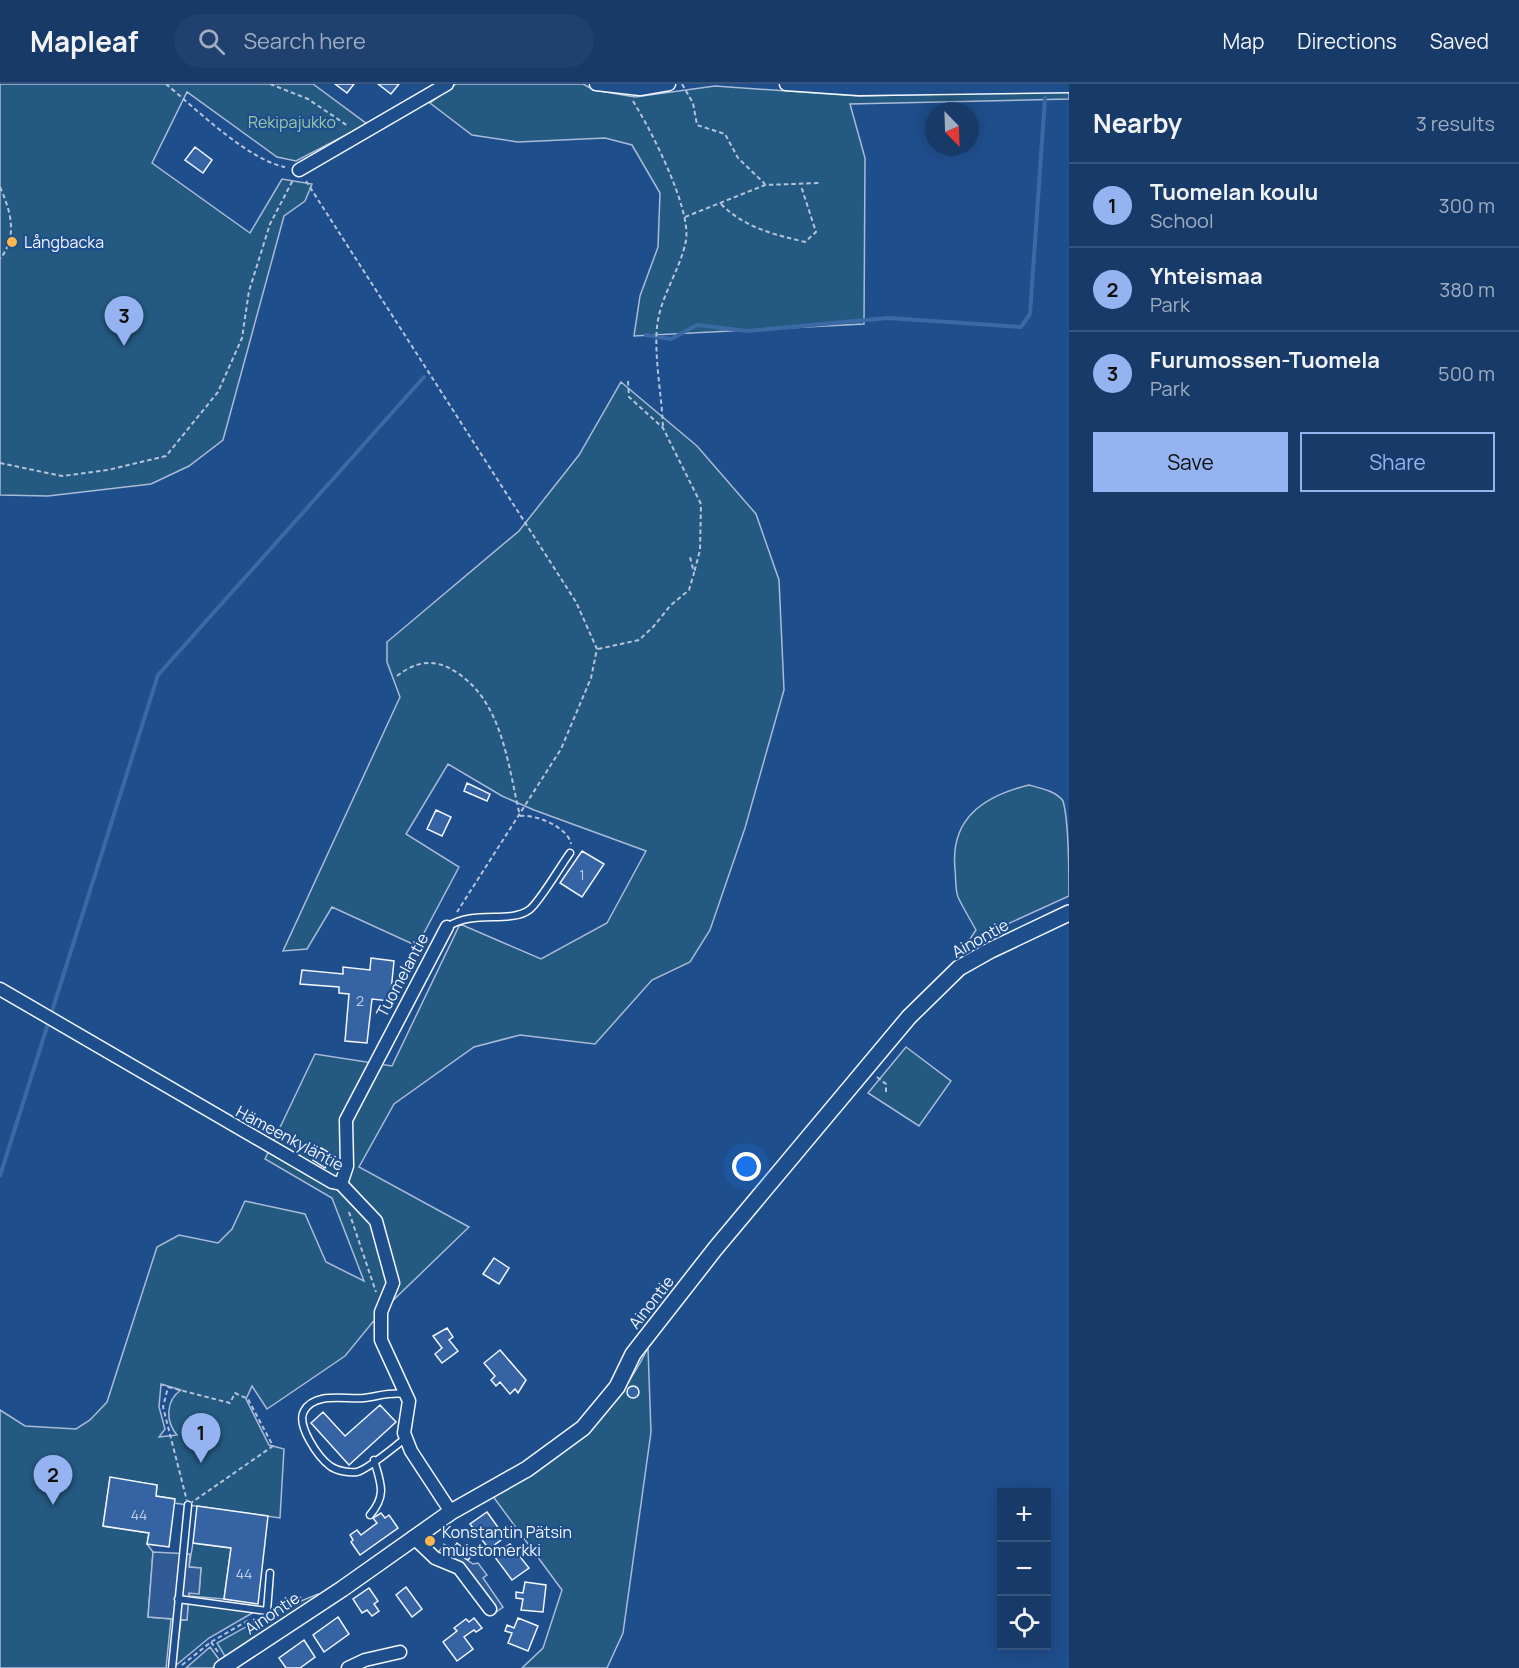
<!DOCTYPE html>
<meta charset="utf-8">
<style>
:root{--surface:#173a69;--page:#20416f;--text:#f1f3f6;--muted:#9eadc0;--line:#36547d;--accent:#95b2f1}
body{margin:0;font-family:Manrope,sans-serif;background:var(--page);color:var(--text)}
.controls{position:absolute;right:18px;bottom:18px;display:grid;overflow:hidden;border-radius:0px;box-shadow:0 3px 15px #0003}
.controls button{width:54px;height:54px;display:grid;place-items:center;padding:0;border:0;border-bottom:2px solid var(--line);background:var(--surface);color:var(--text);font:30px sans-serif}
.compass{position:absolute;left:925px;top:18px;width:54px;height:54px;border-radius:50%;background:var(--surface);box-shadow:0 3px 15px #0003;rotate:157deg}
.you{position:absolute;left:747px;top:1083px;width:21px;height:21px;margin:-15px;border:4px solid #fff;border-radius:50%;background:#1a73e8;box-shadow:0 0 0 9px #1a73e833}
.badge{display:grid;place-items:center;width:39px;height:39px;border-radius:50%;background:var(--accent);color:#111;font-size:20px;font-weight:700}
.pin{position:absolute;translate:-50% -50px;filter:drop-shadow(0 2px 3px #0008)}
.pin::after{content:'';position:absolute;top:32px;width:21px;height:18px;background:inherit;clip-path:polygon(0 0,100% 0,50% 100%)}
.list{margin:0;padding:0;list-style:none}
h2{display:flex;justify-content:space-between;align-items:center;height:78px;margin:0;padding:0 24px;font-size:26px}
h2 small{font-size:20px;font-weight:400;color:var(--muted)}
.list li{display:grid;grid-template-columns:39px 1fr auto;gap:18px;align-items:center;box-sizing:border-box;height:84px;padding:0 24px;border-top:2px solid var(--line)}
.list b{display:block;font-size:22px;white-space:nowrap}
.list p{margin:0;font-size:20px;white-space:nowrap;color:var(--muted)}
.list em{font-size:20px;font-style:normal;color:var(--muted)}
.actions{display:flex;gap:12px;padding:18px 24px}
.actions a{flex:1;padding:14px 0;border:2px solid var(--accent);border-radius:0px;text-align:center;font-size:21px;color:var(--accent)}
.actions .main{background:var(--accent);color:#111}
.icon{flex:none;width:33px;height:33px;fill:none;stroke:currentColor;stroke-width:2;stroke-linecap:round;stroke-linejoin:round}
.map{position:relative;flex:none;width:1069px;height:1584px;overflow:hidden}
header{display:flex;align-items:center;gap:36px;box-sizing:border-box;height:84px;padding:0 30px;background:var(--surface);border-bottom:2px solid var(--line)}
header strong{font-size:28px}
nav{display:flex;gap:33px;margin-inline-start:auto;font-size:21px}
.search{width:420px;height:54px;background:var(--page);display:flex;align-items:center;gap:15px;box-sizing:border-box;padding:0 21px;border-radius:33px;color:var(--muted);font-size:22px}
main{display:flex}
aside{flex:1;background:var(--surface)}
.map>svg:first-child{display:block}
.green{fill:#245a82;stroke:#a8bbd7;stroke-width:1.5;fill-rule:evenodd}
.parking{fill:#305b95;stroke:#a8bbd7;stroke-width:1.5}
.lines{fill:none;stroke-linecap:round;stroke-linejoin:round}
.stream{stroke:#3b69a3;stroke-width:4}
.building{fill:#3563a3;stroke:#f2f6ff;stroke-width:1.5}
.service-casing{stroke:#f2f6ff;stroke-width:9}
.minor-casing{stroke:#f2f6ff;stroke-width:15}
.tertiary-casing{stroke:#f2f6ff;stroke-width:18}
.path{stroke:#b3c4dc;stroke-width:2;stroke-dasharray:4.5 3;stroke-linecap:butt}
.service{stroke:#1f4e8c;stroke-width:6}
.minor{stroke:#1f4e8c;stroke-width:12}
.tertiary{stroke:#1f4e8c;stroke-width:15}
.poi-dot{fill:#ffb74d;stroke:#1f4e8c;stroke-width:2}
.labels{text-anchor:middle;dominant-baseline:central;stroke-width:4.5;stroke-linejoin:round;paint-order:stroke}
.number-label{font-size:14px;fill:#c3d1e8}
.park-label{font-size:16px;fill:#97c8a6;stroke:#1f4e8c}
.poi-label{font-size:16px;fill:#f2f6ff;stroke:#1f4e8c;text-anchor:start}
.street-label{font-size:16px;fill:#f2f6ff;stroke:#1f4e8c}
</style>
<header>
<strong>Mapleaf</strong>
<div class="search"><svg class="icon" aria-label="search" viewBox="0 0 24 24"><circle cx="10" cy="10" r="6"/><path d="M15 15l6 6"/></svg>Search here</div>
<nav><a>Map</a><a>Directions</a><a>Saved</a></nav>
</header>
<main>
<div class="map">
<svg width="1069" height="1584" viewBox="0 0 1069 1584">
<rect width="100%" height="100%" fill="#1f4e8c"/>
<!-- green -->
<path class="green" d="M0 0H313L367 40 296 77 277 73 187 8 152 79 250 149 282 95 312 100 305 117 284 132 223 356 189 382 151 400 48 412 0 411Z
M456 0H583L594 6 635 13 715 2 859 12 1069 7V15L850 20 865 74 864 240 634 252 640 212 658 163 660 109 632 61 605 54 518 58 472 51 430 19Z
M621 298 697 362 756 430 779 496 784 606 745 744 710 846 690 878 652 896 595 960 520 951 474 963 394 1020 359 1083 469 1143 381 1228 345 1272 267 1325 252 1302 246 1315 269 1361 284 1365 280 1434 174 1419V1415L156 1412 157 1401 110 1394 103 1442 149 1449 147 1460 153 1468 148 1533 171 1535 166 1584H0V1326L25 1342 76 1345 90 1336 107 1318 157 1163 179 1151 218 1159 232 1145 245 1117 305 1130 326 1178 364 1197 332 1114 265 1075 315 970 392 982 460 840 541 875 607 839 646 767 534 726 502 712 448 680 406 750 459 783 417 862 332 823 307 865 283 867 400 613 387 578V558L519 447 579 371ZM161 1300 181 1306C166 1316 165 1337 177 1351L159 1353 165 1345 159 1323Z
M1029 701C1040 704 1056 707 1063 717 1069 737 1069 788 1069 812L968 858 976 846C970 835 963 824 958 813 955 805 956 794 955 785 950 734 984 712 1029 701Z
M906 963 951 997 919 1042 868 1009Z
M648 1264 651 1348 623 1549 607 1584H522L543 1564 562 1506 492 1411C568 1369 608 1343 648 1264Z
M193 1459 231 1464 224 1515 189 1512V1509H199L201 1484 189 1483Z
M318 1510 321 1512 226 1574 217 1559 269 1530Z
M188 1519 254 1528 209 1554 175 1582 181 1536H187Z
M210 1563 221 1578 212 1584H186Z"/>
<!-- parking -->
<path class="parking" d="M444 1460 473 1480 478 1479 487 1491 483 1494 503 1523 495 1529 473 1496 438 1469Z
M153 1468 190 1470 189 1483 201 1484 199 1510 189 1509 187 1536 148 1533Z"/>
<g class="lines">
<!-- stream -->
<path class="stream" d="M646 251 671 255 697 241 747 247 888 234 1021 243 1030 230 1045 14
M0 1092 158 591 424 293"/>
</g>
<!-- building -->
<path class="building" d="M335 0H354L347 9Z
M378 0H399L391 10Z
M195 63 212 76 203 89 185 76Z
M467 699 490 710 487 717 464 707Z
M436 726 451 733 442 752 427 745Z
M582 767 604 780 582 813 560 799Z
M371 874 394 877 390 917 372 915 367 959 345 957 349 910 339 909V903L300 900 302 886 343 890V883L370 886Z
M321 1064 333 1071 325 1084 313 1076Z
M494 1174 509 1184 499 1200 483 1190Z
M447 1244 453 1253 449 1256 458 1267 442 1279 435 1270 442 1264 433 1252Z
M500 1266 526 1296 518 1309 515 1305 510 1310 500 1298 496 1302 491 1296 495 1292 484 1279Z
M627 1308a6 6 0 1 1 12 0a6 6 0 1 1-12 0Z
M380 1321 396 1338 349 1381 311 1339 323 1328 345 1352Z
M110 1393 157 1401 156 1412 175 1415 169 1463 147 1460 149 1449 103 1442Z
M197 1422 268 1432 258 1520 224 1515 231 1464 193 1459Z
M487 1428 505 1453 489 1465 470 1440Z
M381 1429 385 1434 389 1431 398 1444 360 1471 351 1458 353 1456 350 1451 357 1446 361 1451 377 1439 373 1434Z
M457 1459 472 1471 468 1476 453 1465Z
M510 1460 529 1484 512 1496 494 1472Z
M525 1498 546 1501 543 1528 521 1526 523 1515 516 1514V1508L523 1509Z
M406 1503 422 1525 412 1533 396 1511Z
M369 1504 378 1517 374 1520 379 1527 372 1532 367 1526 362 1529 353 1515Z
M338 1533 349 1550 324 1568 313 1551Z
M474 1534 482 1544 476 1548 474 1546 464 1553 473 1565 457 1577 443 1558 457 1547 454 1544 466 1535 469 1538Z
M518 1534 538 1542 528 1567 508 1559 512 1549 505 1547 507 1541 514 1544Z
M304 1556 315 1573 300 1584H286L279 1574Z"/>
<g class="lines">
<defs>
<path id="service" d="M447 843C474 825 509 840 529 826 539 819 561 781 570 769
M405 1310C390 1308 379 1312 364 1314 347 1316 315 1307 304 1327 296 1341 318 1373 330 1382 337 1387 349 1389 357 1388 369 1385 395 1362 406 1354
M370 1431C387 1411 381 1400 374 1376
M178 1515 267 1527 270 1489
M172 1584 188 1421"/>
<path id="minor" d="M596 0 640 5 669 0
M786 0 859 5 1069 2
M299 86 447 0
M0 905 332 1098 341 1100 376 1137 393 1199 381 1228V1256L409 1317 404 1349 411 1367 451 1428
M341 1100 347 1082 346 1036 447 843
M413 1453 435 1474 459 1484 490 1525
M348 1584 365 1576 400 1568"/>
<path id="tertiary" d="M222 1584 342 1505 451 1428 527 1385 583 1344 617 1303 633 1270 715 1165 909 933 959 884 991 866 1069 829"/>
</defs>
<!-- service casing -->
<use href="#service" class="service-casing"/>
<!-- minor casing -->
<use href="#minor" class="minor-casing"/>
<!-- tertiary casing -->
<use href="#tertiary" class="tertiary-casing"/>
<!-- path -->
<path class="path" d="M166 0C196 25 248 76 285 83
M270 0 308 15 348 42
M682 0 693 19 697 41 725 50 738 74 765 100
M633 17C651 46 691 124 686 156 681 185 660 212 657 243 654 274 662 312 663 344
M306 97 576 518 597 565 591 594 561 665 457 828
M0 103C11 128 18 152 0 175
M721 120C745 144 773 150 805 158L816 148 801 102
M685 133 765 101 820 99
M628 297 629 313 663 344 701 420 700 466 694 489
M0 379 62 392 108 386 166 372 218 308 242 254 249 207 270 140 293 96
M598 565 639 556 653 543 671 521 689 506 694 489 690 473
M397 592C416 577 435 574 456 588 503 618 508 682 520 732
M520 732C535 730 568 743 571 760
M877 993 886 1000V1010
M349 1128 376 1208
M168 1303 230 1319 235 1309 248 1315 273 1362 188 1421 163 1323Z
M276 1523 302 1513
M211 1558 218 1568
M182 1581 211 1558 249 1536"/>
<!-- service -->
<use href="#service" class="service"/>
<!-- minor -->
<use href="#minor" class="minor"/>
<!-- tertiary -->
<use href="#tertiary" class="tertiary"/>
</g>
<!-- markers -->
<g class="poi-dot">
<circle cx="12" cy="158" r="6"/>
<circle cx="430" cy="1457" r="6"/>
</g>
<g class="labels">
<!-- number labels -->
<g class="number-label">
<text x="582" y="790">1</text>
<text x="360" y="916">2</text>
<text x="139" y="1430">44</text>
<text x="244" y="1489">44</text>
</g>
<!-- park labels -->
<g class="park-label">
<text x="292" y="38">Rekipajukko</text>
</g>
<!-- poi labels -->
<g class="poi-label">
<text x="24" y="158">Långbacka</text>
<text x="442" y="1448">Konstantin Pätsin<tspan x="442" dy="18">muistomerkki</tspan></text>
</g>
<!-- street labels -->
<g class="street-label">
<text transform="translate(980 854) rotate(-29)">Ainontie</text>
<text transform="translate(402 891) rotate(-62)">Tuomelantie</text>
<text transform="translate(290 1054) rotate(28)">Hämeenkyläntie</text>
<text transform="translate(651 1218) rotate(-52)">Ainontie</text>
<text transform="translate(272 1529) rotate(-34)">Ainontie</text>
</g>
</g>
</svg>
<div class="controls">
<button>+</button>
<button>−</button>
<button><svg class="icon" aria-label="locate" viewBox="0 0 24 24"><circle cx="12" cy="12" r="6"/><path d="M12 2v4M12 18v4M2 12h4M18 12h4"/></svg></button>
</div>
<svg class="compass" viewBox="-18 -18 36 36"><path d="M0-13l5 13h-10z" fill="#e53935"/><path d="M0 13l5-13h-10z" fill="#9eadc0"/></svg>
<div class="you"></div>
<div class="pin badge" style="left:201px;top:1379px">1</div>
<div class="pin badge" style="left:53px;top:1421px">2</div>
<div class="pin badge" style="left:124px;top:262px">3</div>
</div>
<aside>
<h2>Nearby<small>3 results</small></h2>
<ul class="list">
<li><span class="badge">1</span><div><b>Tuomelan koulu</b><p>School</p></div><em>300 m</em></li>
<li><span class="badge">2</span><div><b>Yhteismaa</b><p>Park</p></div><em>380 m</em></li>
<li><span class="badge">3</span><div><b>Furumossen-Tuomela</b><p>Park</p></div><em>500 m</em></li>
</ul>
<div class="actions"><a class="main">Save</a><a>Share</a></div>
</aside>
</main>
